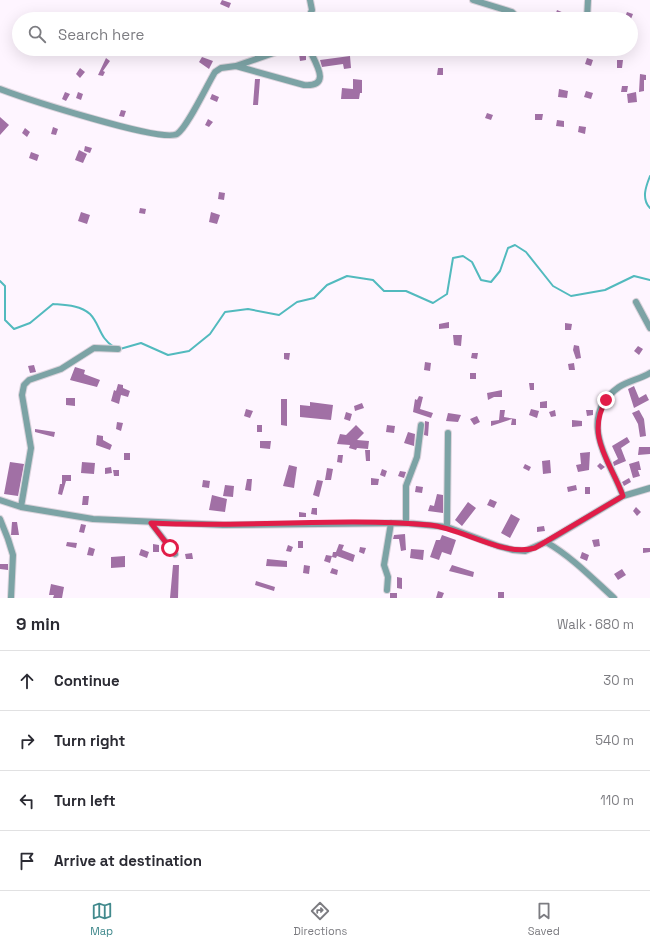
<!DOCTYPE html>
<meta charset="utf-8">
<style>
:root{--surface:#fff;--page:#f7f7f7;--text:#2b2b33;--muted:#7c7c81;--line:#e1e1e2;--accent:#428a8d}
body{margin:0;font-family:"Space Grotesk",sans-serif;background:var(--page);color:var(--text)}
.stop{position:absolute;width:12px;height:12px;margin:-9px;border:3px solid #e11d48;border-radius:50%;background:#fff}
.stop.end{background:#e11d48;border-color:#fff;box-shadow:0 1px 4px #0008}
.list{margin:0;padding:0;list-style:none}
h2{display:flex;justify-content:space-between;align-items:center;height:52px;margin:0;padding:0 16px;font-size:17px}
h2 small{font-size:13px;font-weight:400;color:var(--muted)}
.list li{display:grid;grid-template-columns:26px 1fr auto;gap:12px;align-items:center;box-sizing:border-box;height:60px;padding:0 16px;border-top:1px solid var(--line)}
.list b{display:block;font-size:15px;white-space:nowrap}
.list em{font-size:13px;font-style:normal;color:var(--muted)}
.icon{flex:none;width:22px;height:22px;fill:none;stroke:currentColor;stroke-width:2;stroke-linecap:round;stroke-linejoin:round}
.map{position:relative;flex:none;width:650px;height:598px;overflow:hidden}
.search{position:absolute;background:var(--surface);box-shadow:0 4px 16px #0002;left:12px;right:12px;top:12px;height:44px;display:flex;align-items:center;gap:10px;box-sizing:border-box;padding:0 14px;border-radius:22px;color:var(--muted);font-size:15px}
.sheet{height:292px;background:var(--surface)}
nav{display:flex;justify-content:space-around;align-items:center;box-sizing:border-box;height:56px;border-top:1px solid var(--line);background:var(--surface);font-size:11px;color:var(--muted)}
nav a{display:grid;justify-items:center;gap:2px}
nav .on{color:var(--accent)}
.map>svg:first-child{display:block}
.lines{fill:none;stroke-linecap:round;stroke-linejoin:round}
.stream{stroke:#52babe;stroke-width:2}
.building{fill:#a170a5}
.minor-casing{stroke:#dbd3dc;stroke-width:8}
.minor{stroke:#7ca3a5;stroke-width:6}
.route{stroke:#e11d48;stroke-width:5}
</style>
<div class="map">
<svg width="650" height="598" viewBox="0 0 650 598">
<rect width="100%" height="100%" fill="#fef5ff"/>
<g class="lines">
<!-- stream -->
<path class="stream" d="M650 176C646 186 641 199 650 208
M0 281 5 286V320L14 329 30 323 53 304C65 305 80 305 90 314 100 324 99 338 114 347
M120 349 141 343 168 355 189 351 210 334 225 312 248 309 279 315 297 302 314 298 327 285 347 276 373 280 384 291H406L433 303 447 294 453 258 463 256 472 262 481 280 491 282 500 271 508 248 515 245 526 252 553 286 571 296 605 290 634 276 650 280"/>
</g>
<!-- building -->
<path class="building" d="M222 0 231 3 229 8 220 4Z
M557 10 564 13 561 19H554Z
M627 12 633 14 631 19 625 17Z
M306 53V60L300 61 299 54Z
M350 56 351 68 344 69 343 64 322 67 320 60Z
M202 57 213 61 209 69 199 62Z
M106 58 110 61 103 71 105 72 103 76 98 75Z
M587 58 593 60 591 66 585 64Z
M617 60H623L622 68H617Z
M80 68 85 72 80 78 76 74Z
M438 68H443V75H437Z
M640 74 646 75V80H644V91L639 92Z
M255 79H260L258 105H253Z
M353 79 362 80V93H360L359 99H341L342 88 353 89Z
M622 86H628L627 92H621Z
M559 89 568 91 567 98 558 97Z
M586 91 593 93 591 99 584 97Z
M65 92 70 94 66 101 62 99Z
M78 92 83 94 81 100 76 98Z
M636 92 637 102 628 103 627 94Z
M212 94 219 97 217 102 210 99Z
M121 110 126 111 124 117 119 116Z
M487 113 493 115 491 120 485 118Z
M535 114H543L542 120H535Z
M0 117 9 125 0 135Z
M208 119 213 122 209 127 205 125Z
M557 120 564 121V127L556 126Z
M579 126 586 127 585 134 578 132Z
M53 127 58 129 56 135 51 134Z
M25 128 30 132 27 137 22 133Z
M85 146 92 148 90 153 84 151Z
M79 150 87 154 83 163 75 160Z
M31 152 39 155 37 161 29 158Z
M219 192 225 193 224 200 218 199Z
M140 208 146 209 145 214 139 213Z
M81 212 90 215 87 224 78 221Z
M211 212 220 215 217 224 209 222Z
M449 322V328L439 329V324Z
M565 323 572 324 571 330H565Z
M453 335H462L461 346 454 345Z
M574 345 579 346 581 358 576 359 573 350Z
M638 346 643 349 639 355 634 351Z
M284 353H290L289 360 284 359Z
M472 353H478L477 359 471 358Z
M425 362 431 363 430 371 424 370Z
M574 363 575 370H569L568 364Z
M34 365 36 372 30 373 28 366Z
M75 367 85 370 84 374 100 380 97 387 70 380Z
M470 373H476V379H470Z
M529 383H534V390H530Z
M118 384 123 385V388L130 391 128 397 121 395 119 404 111 401 114 390 116 391Z
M634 386 639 398 646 394 649 400 634 408 628 389Z
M502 390V397H494L488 400 487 393Z
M419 396 423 397 420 409 433 413 431 418 413 412 415 399 417 400Z
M66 398H75V406L66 405Z
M281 399H287V426L281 425Z
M547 401V408H540V402Z
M310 402 333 405 331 420 300 417V405L310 406Z
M362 403 364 408 355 411 354 406Z
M246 409 253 411 250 418 244 416Z
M531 409 539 411 537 418 529 415Z
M500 410H505L504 417 516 419V425H511L512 419 491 426V421L499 420Z
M555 410 556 416 551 417 549 412Z
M586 410H593V415L587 416Z
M639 410 644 419 646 436 640 437 638 424 632 413Z
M346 412 352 414 350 421 344 419Z
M448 413 461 415 458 422 446 421Z
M477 416 480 422 474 425 470 419Z
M572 420 582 421V426L572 427Z
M425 421 429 422 428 436 424 435Z
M117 422 123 423 121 431 116 429Z
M257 425H262V432H257Z
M356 425 364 433 357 440 369 441 368 449 357 448 356 450 349 448 350 445 337 444 340 434 346 435Z
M387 425 395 426 394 433 386 432Z
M35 429 55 432 54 437 35 432Z
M408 432 415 434 414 446 404 443Z
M97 435 103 436V440L112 445 110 450 96 445Z
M627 437 630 442 621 448 626 461 614 466 613 462 618 459 612 446Z
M260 441H271L270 449 260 448Z
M639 447H650V454L638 455Z
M365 450H370V461H366Z
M590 452 589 470 578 472 576 465 581 464 580 453Z
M124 453H130V460H124Z
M338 455H343L342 463 337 462Z
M550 460 551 473 543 474 542 461Z
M639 461 641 470H638L640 476 633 478 629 464Z
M10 462 24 464 18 496 4 494Z
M82 462 95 463 94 474 81 473Z
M600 463 605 467 601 470 597 466Z
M525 464 531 467 529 471 523 468Z
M289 465 297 467 294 488 283 486Z
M111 467 112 473 105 474V468Z
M327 468 333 469 331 480H325Z
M382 469 387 471 385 477 380 475Z
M113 470H119V476H114Z
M400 471 406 472 404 478 398 476Z
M62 475H71V481H66L62 495 58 494 60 484H62Z
M371 478 379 479 378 485H371Z
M629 478 631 482 624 486 622 482Z
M247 479H252L251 491 245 490Z
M203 480 210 481 209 488 202 487Z
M317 480 323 481 319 497 313 495Z
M225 485 234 486 233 497 223 496Z
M576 485 577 490 568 492 567 487Z
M416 486 423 487 422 493 415 492Z
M585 487H590V494H585Z
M437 494 443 495V513L428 511 430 505 434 506Z
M212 495 227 499 225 512 209 510Z
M83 496H89L88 505H82Z
M490 499 497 502 494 508 487 505Z
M468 502 476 508 462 526 455 520Z
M636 507 641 512 637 516 633 511Z
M312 508H317V515L311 514Z
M299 512 306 513V517H299Z
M511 514 520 519 510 538 501 533Z
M12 522H17L19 535H11Z
M81 524 86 525 84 533 79 532Z
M544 526 545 531 537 532V527Z
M405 534 406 550 401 551 399 539H393L394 535Z
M442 535 456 540 451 555 442 552 439 560 430 557 436 540H440Z
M599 539 600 546 594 547 592 540Z
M298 541H303V548H298Z
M67 542 77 543 76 548 66 546Z
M153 544 159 545V552H153Z
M339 544 344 545 342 550 355 555 353 562 337 556 336 558 332 557 333 552H336Z
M288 545 293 547 291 552 286 551Z
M89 547 95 549 93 556 87 555Z
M360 547 366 548 364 554 359 552Z
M643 548H650V552L643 553Z
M141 549 149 552 147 558 139 555Z
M411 549 424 550 423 560 410 558Z
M582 552 589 555 587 561 580 558Z
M192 553 193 559H186L185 554Z
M326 555 332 556 330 563 324 561Z
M125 556V567L111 568V557Z
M267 559 287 561V567L266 566Z
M0 564H8V570L0 569Z
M173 565H179L178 598H170Z
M304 565 310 566 309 574 303 573Z
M452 565 474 572 473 577 449 571Z
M332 568 338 570 337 575 330 573Z
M622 569 626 575 618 580 614 574Z
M397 577 402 578V589L397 588Z
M256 581 275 587 274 591 255 585Z
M51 584 64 587 62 598H53L54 595H49Z
M438 591 444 593 442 598H436Z
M498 592H504V598H498Z
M390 593H397V598H390Z"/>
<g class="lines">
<defs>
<path id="minor" d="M473 0 512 12 519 19
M308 19 312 10 310 0
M587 19 588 0
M236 66 285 49
M0 89C24 98 161 143 177 134 187 128 207 85 215 72L221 68 236 66 304 85C332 87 316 64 309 49
M636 302 650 328
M623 496C610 461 575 418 619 387 628 381 640 379 650 373
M0 500 21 507 93 519 223 525 406 523 447 527 498 546 513 550 525 551 546 542 623 496 650 488
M21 507 31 448 22 395 24 385 29 380 61 369 94 348 118 349
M0 519 8 539 13 555 11 598
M151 523 175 554
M406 523V486L417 457 421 425
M447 527 448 433
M546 542C572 557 592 578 614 598
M387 590 388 577 384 565 391 523"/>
</defs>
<!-- minor casing -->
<use href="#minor" class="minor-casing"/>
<!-- minor -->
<use href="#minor" class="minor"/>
</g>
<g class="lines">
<!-- route -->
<path class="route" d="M170 548 151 523C244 528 338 517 430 525 464 529 503 557 535 548L623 496C611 462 585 437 606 400"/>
</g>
</svg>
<div class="stop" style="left:170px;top:548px"></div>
<div class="stop end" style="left:606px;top:400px"></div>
<div class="search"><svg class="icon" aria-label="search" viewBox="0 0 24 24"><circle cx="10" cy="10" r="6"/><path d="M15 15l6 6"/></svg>Search here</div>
</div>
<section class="sheet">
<h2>9 min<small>Walk · 680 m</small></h2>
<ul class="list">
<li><svg class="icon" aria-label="ahead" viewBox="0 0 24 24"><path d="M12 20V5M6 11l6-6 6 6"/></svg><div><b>Continue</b></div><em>30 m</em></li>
<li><svg class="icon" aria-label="right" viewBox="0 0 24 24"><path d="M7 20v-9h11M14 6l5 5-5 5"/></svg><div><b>Turn right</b></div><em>540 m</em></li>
<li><svg class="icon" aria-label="left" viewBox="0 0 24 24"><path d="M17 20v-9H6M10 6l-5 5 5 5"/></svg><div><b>Turn left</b></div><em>110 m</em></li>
<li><svg class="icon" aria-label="arrive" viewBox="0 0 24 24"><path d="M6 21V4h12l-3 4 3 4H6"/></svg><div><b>Arrive at destination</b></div></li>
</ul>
</section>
<nav>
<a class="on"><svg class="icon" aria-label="map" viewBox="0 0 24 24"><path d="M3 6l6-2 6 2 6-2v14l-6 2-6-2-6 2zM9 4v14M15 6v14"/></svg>Map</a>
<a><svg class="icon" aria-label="directions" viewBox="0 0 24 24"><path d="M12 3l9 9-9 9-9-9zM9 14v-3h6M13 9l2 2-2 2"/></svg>Directions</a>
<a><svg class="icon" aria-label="saved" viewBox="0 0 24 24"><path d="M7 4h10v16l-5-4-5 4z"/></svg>Saved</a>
</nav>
